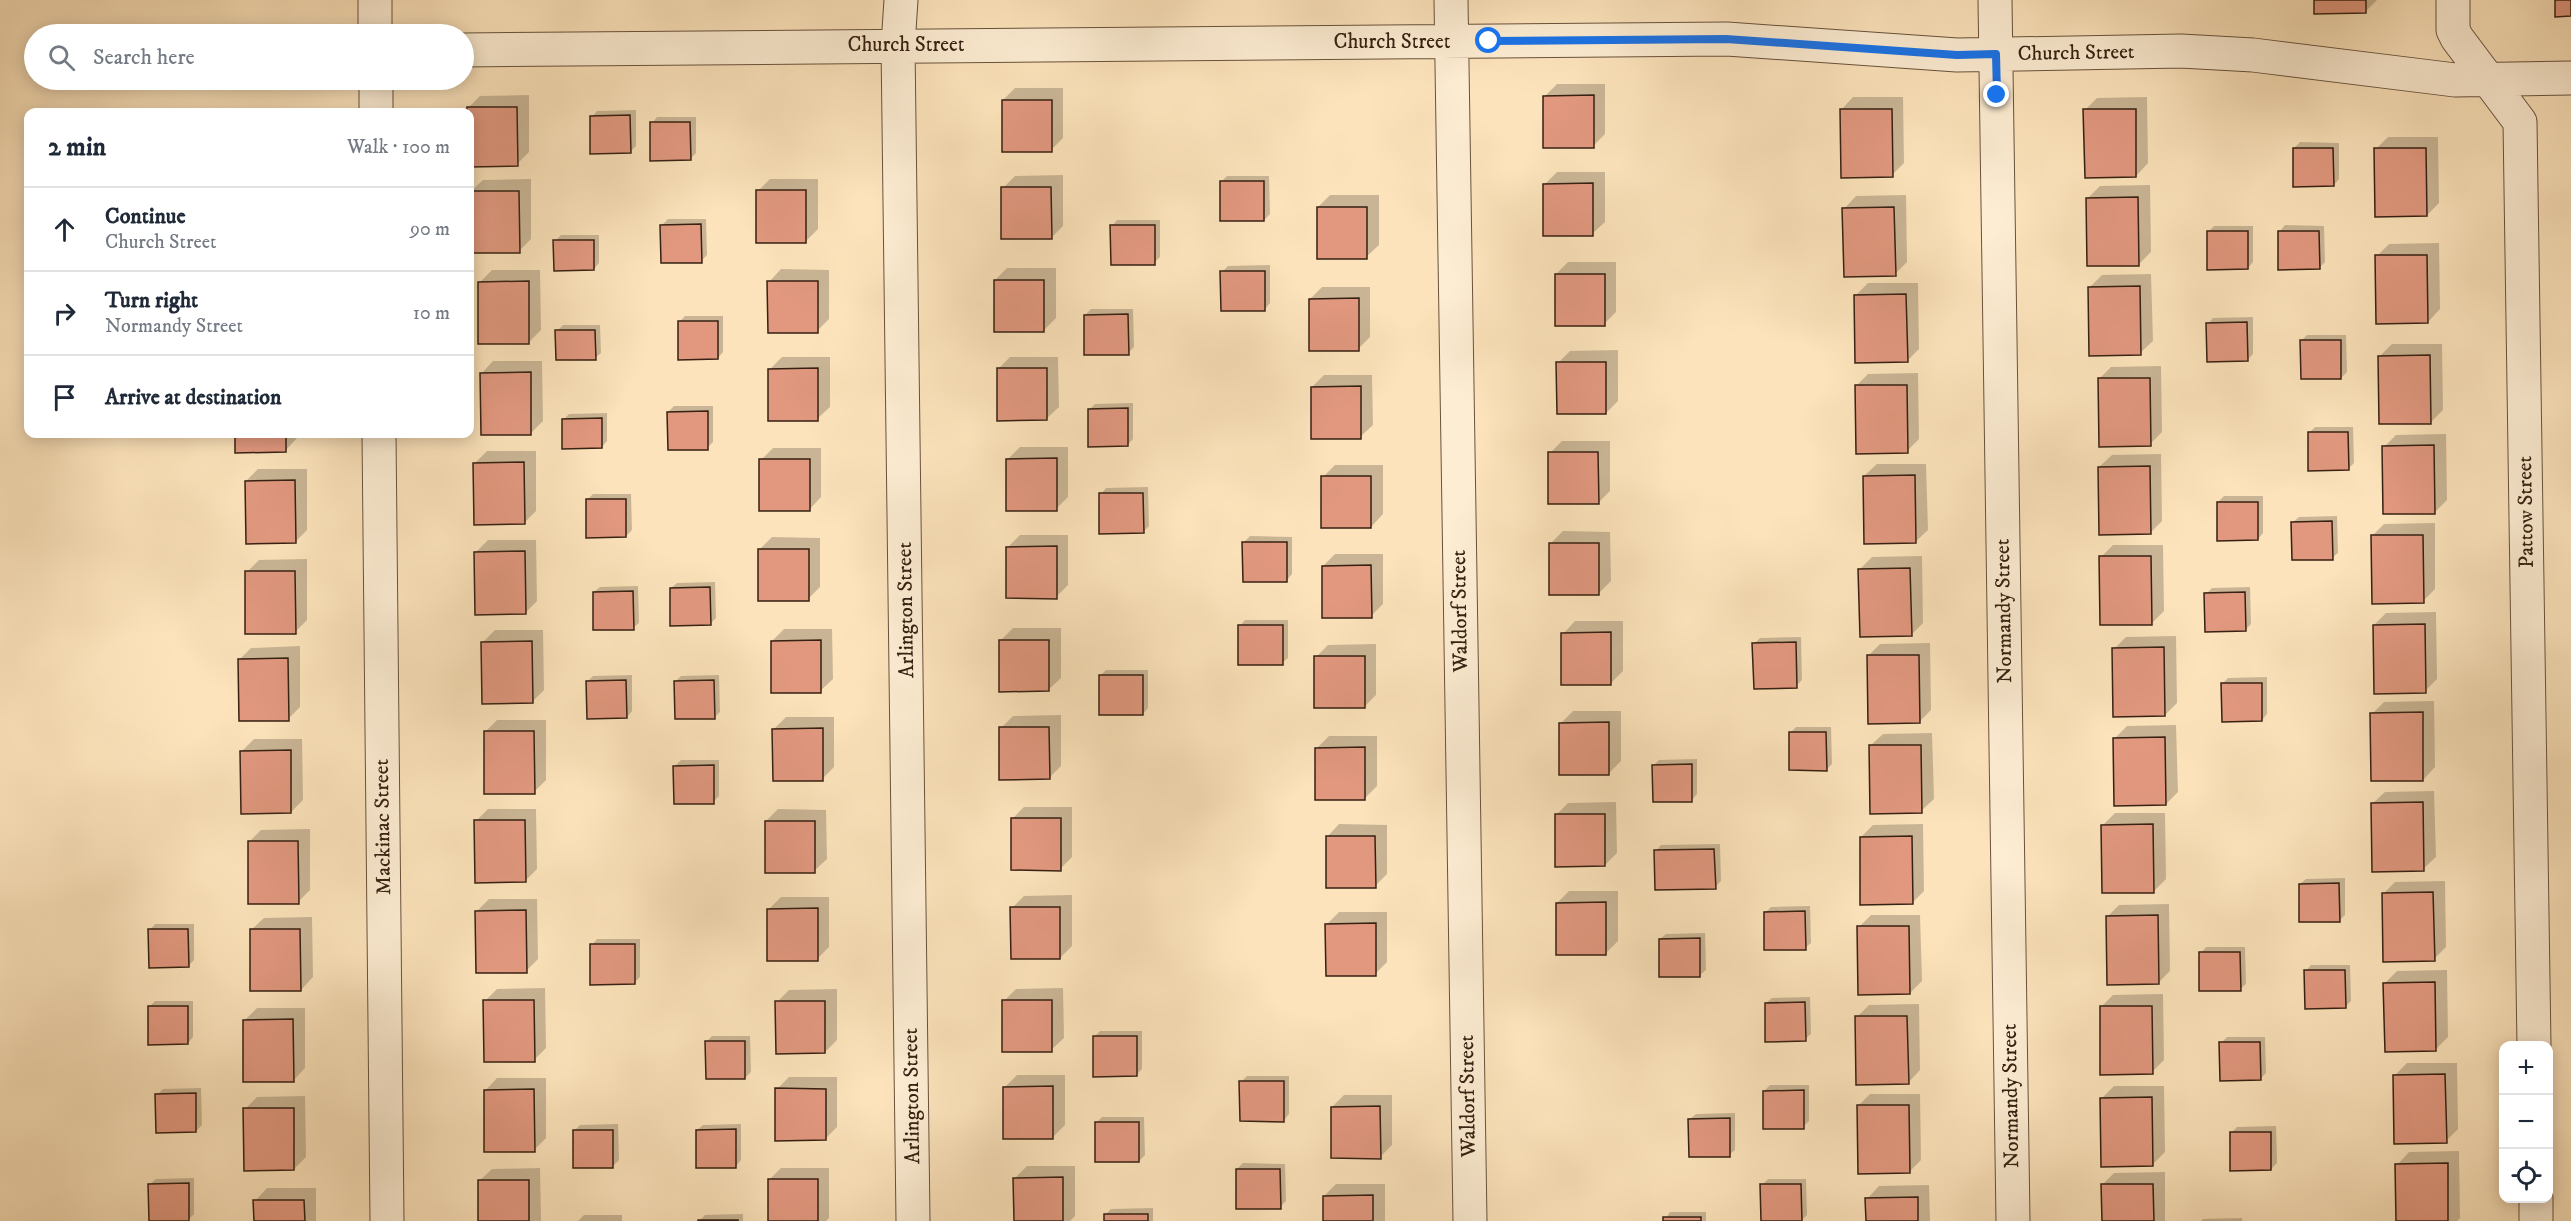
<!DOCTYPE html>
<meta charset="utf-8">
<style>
:root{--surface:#fff;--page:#f2f2f3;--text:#1f2937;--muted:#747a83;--line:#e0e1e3}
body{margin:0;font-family:"IM FELL DW Pica",serif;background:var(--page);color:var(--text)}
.controls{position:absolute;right:18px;bottom:18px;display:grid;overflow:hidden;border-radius:12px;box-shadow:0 3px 15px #0003}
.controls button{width:54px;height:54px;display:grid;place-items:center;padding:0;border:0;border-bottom:2px solid var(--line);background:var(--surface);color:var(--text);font:30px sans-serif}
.stop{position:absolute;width:18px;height:18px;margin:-14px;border:4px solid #1a73e8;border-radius:50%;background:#fff}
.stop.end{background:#1a73e8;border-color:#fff;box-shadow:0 2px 6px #0008}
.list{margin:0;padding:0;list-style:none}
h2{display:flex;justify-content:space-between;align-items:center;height:78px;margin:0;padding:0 24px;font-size:26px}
h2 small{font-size:20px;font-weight:400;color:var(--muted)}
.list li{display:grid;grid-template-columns:39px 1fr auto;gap:18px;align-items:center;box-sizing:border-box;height:84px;padding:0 24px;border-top:2px solid var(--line)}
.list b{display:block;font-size:22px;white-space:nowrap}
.list p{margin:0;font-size:20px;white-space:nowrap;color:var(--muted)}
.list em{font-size:20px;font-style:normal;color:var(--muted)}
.icon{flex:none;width:33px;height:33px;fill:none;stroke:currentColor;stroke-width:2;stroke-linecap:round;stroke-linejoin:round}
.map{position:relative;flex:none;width:2571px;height:1221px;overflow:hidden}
.search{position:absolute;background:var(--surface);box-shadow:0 3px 15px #0003;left:24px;top:24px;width:450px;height:66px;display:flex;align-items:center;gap:15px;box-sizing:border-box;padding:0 21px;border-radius:33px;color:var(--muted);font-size:22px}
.panel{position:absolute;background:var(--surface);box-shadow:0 3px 15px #0003;left:24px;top:108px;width:450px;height:330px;border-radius:12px}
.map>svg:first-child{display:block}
.shadow{fill:#0003}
.building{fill:#e1987f;stroke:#362112;stroke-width:1.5}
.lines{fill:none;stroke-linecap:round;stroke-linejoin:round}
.minor-casing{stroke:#68523c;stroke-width:35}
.minor{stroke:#fdedd3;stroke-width:33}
.route{stroke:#1a73e8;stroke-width:8}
.labels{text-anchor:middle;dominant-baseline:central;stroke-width:4.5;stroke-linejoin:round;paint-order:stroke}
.street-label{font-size:21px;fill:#362112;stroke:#fdedd3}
</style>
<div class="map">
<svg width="2571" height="1221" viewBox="0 0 2571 1221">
<rect width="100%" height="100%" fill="#fce3bb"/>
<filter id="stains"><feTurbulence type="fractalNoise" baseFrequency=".00333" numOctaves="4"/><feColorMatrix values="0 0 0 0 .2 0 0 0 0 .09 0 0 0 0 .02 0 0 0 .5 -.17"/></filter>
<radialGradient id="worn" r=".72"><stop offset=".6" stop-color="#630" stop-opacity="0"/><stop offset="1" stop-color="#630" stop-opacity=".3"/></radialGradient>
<!-- shadow -->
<path class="shadow" d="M2316 0H2377L2366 11Z
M1557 84H1605V134L1593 146 1545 96Z
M1015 88H1063V138L1051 150 1003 100Z
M529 95V152L517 164 470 165 468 108 480 96Z
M1853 97H1903L1904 163 1892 175 1841 110Z
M2147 97 2148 163 2136 176 2085 110 2097 98Z
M256 108H305V112H252Z
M636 110V146L630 152 592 117 597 111Z
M657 117H696V153L690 159 652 123Z
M2388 137H2438L2439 203 2427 215 2376 149Z
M2300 142 2339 143V179L2334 185 2294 148Z
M1557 172H1605V222L1592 234 1545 184Z
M1063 175V226L1051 238 1003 188 1015 176Z
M1227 176H1269L1270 214 1264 220 1221 182Z
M531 179V239L519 251 470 192 483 180Z
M770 179H818V229L806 241 758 191Z
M2150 185 2151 252 2139 264 2088 198 2100 186Z
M1330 195H1379V245L1366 257 1318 207Z
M1906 195 1907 262 1895 274 1844 209 1856 196Z
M668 219H706L707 255 701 261 662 225Z
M1117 220H1160V257L1154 263 1112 226Z
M2285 225 2324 226 2325 262 2319 268 2280 231Z
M2214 226H2253V262L2248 268 2208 232Z
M561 235H599V263L594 269 555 241Z
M2439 243 2440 309 2428 322 2377 256 2389 244Z
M1568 262H1616V312L1604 324 1556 274Z
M1270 265V303L1265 309 1222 272 1228 266Z
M1007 268H1056V318L1044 330 995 280Z
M781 269 829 270V319L817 331 769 282Z
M492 270H540L541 330 529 342 480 282Z
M2151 274 2153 341 2140 353 2089 288 2102 275Z
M1868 283H1918L1919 349 1907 361 1856 295Z
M1322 287H1370V337L1358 349 1310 299Z
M1091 309H1133L1134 347 1128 353 1085 315Z
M685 316H723V352L718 358 679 322Z
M2253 317V354L2247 360 2208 324 2213 318Z
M563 325H600L601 353 595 358 557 331Z
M2307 335H2346L2347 372 2341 378 2301 341Z
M2392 344H2442L2443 410 2431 422 2380 356Z
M1618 350V401L1606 413 1558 363 1570 351Z
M782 357H830V407L817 419 770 369Z
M1010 357H1058L1059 407 1046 419 998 369Z
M493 361H542L543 421 531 433 481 374Z
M2161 366 2162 432 2150 444 2099 379 2111 367Z
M1918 373 1919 439 1907 451 1856 386 1868 374Z
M1324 375H1372L1373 425 1360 437 1312 387Z
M1133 403V439L1127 445 1089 410 1095 404Z
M674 406H713V442L707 448 668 412Z
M607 413V441L602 447 564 419 569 414Z
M2315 427H2353L2354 463 2348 469 2309 433Z
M237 434H297V438L285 451H237Z
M2446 434 2447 500 2435 512 2384 447 2396 435Z
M1562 441H1610V491L1598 503 1550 453Z
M1020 447H1068V497L1056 509 1008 459Z
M773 448H821V497L809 510 761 460Z
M487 451H536V511L524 523 475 463Z
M2161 454 2162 521 2150 533 2099 467 2112 455Z
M1877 464H1926L1928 530 1915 542 1864 476Z
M1335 465H1383V514L1371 527 1323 477Z
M258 469H307V530L295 542 246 481Z
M1148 487 1149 526 1143 532 1101 494 1106 488Z
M593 494H631L632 530 626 536 587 500Z
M2224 496H2263V533L2258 539 2218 502Z
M2337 516 2338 553 2332 558 2293 522 2299 517Z
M2435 523V589L2423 601 2372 536 2384 524Z
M1563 531 1610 532 1611 581 1599 593 1550 544Z
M1020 535H1068V585L1056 597 1008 547Z
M1250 536 1292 537V574L1287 580 1244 542Z
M772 537 820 538V587L808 599 760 549Z
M488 540H536L537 601 525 613 476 552Z
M2113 545H2163L2164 611 2152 623 2101 557Z
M1335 554H1383V604L1371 616 1323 566Z
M1922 556 1923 623 1911 635 1860 569 1872 557Z
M307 559V620L295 632 247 572 259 560Z
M715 582 716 618 710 624 671 588 677 583Z
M638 586 639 623 633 628 594 592 600 587Z
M2250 587 2251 624 2245 630 2206 594 2212 588Z
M2436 612 2437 679 2425 691 2374 625 2386 613Z
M1245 620H1288V658L1282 663 1240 626Z
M1575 621H1623V671L1611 683 1563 634Z
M1013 628H1061V678L1048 690 1001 640Z
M784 629H832L833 679 820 691 772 641Z
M495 630H543L544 690 532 702 483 642Z
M2176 636 2177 703 2165 715 2114 649 2126 637Z
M1801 637 1802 680 1796 686 1754 644 1760 638Z
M1930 643 1931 710 1919 722 1868 656 1880 644Z
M1376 644V695L1364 707 1316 657 1328 645Z
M300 646V707L288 719 239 660 251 648Z
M1106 670H1148V708L1143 714 1100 676Z
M632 675V711L627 717 588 681 593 676Z
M719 675 720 712 714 718 675 682 681 676Z
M2267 677V714L2262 720 2222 684 2228 678Z
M2434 701 2435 767 2423 780 2372 714 2384 702Z
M1573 711H1621V761L1609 773 1561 723Z
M1061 715V766L1049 778 1001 728 1013 716Z
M786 717H834V767L822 779 774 729Z
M497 720H546V780L534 792 485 732Z
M2176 725 2178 792 2166 804 2115 738 2127 726Z
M1796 727H1831L1832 764 1826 770 1790 733Z
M1932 733 1934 799 1921 811 1870 746 1883 734Z
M1329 736H1377V786L1365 798 1316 749Z
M254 739H302L303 800 291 812 242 751Z
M1697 759V794L1692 800 1653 766 1659 760Z
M681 760H719V796L713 802 675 766Z
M2434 791 2436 857 2423 869 2372 804 2385 792Z
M1616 802 1617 853 1605 865 1556 815 1568 803Z
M1024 807H1072V857L1060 869 1012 819Z
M488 809H536L537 869 525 881 476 821Z
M778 809 826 810 827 859 814 871 766 821Z
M2115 813H2165L2166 879 2154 891 2103 825Z
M1339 824 1387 825V874L1375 886 1327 837Z
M1923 824 1924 891 1912 903 1861 837 1873 825Z
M310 829V890L298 902 249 842 261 830Z
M1720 844 1721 881 1715 887 1656 851 1661 845Z
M2345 878V915L2340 920 2300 884 2306 879Z
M2445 881 2446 947 2434 959 2383 894 2395 882Z
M1569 891H1618V941L1606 953 1557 903Z
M1072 895V946L1060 958 1012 908 1024 896Z
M781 897H829V947L817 959 769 909Z
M489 899H537L538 959 526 971 477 911Z
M2169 904 2170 971 2158 983 2107 917 2119 905Z
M1810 906 1811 943 1805 948 1766 912 1771 907Z
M1339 912H1387V962L1375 974 1327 924Z
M1871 915H1920L1922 981 1910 993 1859 927Z
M312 917 313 977 301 990 251 930 264 918Z
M155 924H194V960L188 966 150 930Z
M1705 933 1706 970 1700 975 1660 939 1666 934Z
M597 939H640V977L634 983 592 945Z
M2206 947H2245L2246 984 2240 989 2201 953Z
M2311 965H2350L2351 1001 2345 1007 2306 971Z
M2447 970 2448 1037 2436 1049 2385 983 2397 971Z
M545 988 546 1048 534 1060 485 1001 497 989Z
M1063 988 1064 1038 1051 1050 1004 1001 1016 989Z
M837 989V1040L825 1052 777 1002 789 990Z
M2163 994 2164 1060 2152 1072 2101 1007 2113 995Z
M1810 997 1811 1034 1805 1039 1766 1003 1772 998Z
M155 1001H193V1037L188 1043 149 1007Z
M1919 1004 1920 1070 1908 1083 1857 1017 1869 1005Z
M257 1008H305V1068L293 1081 245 1020Z
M1100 1031H1142V1069L1136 1075 1094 1037Z
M712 1036H750L751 1072 745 1078 706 1042Z
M2227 1037H2265L2266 1073 2260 1079 2221 1043Z
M2407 1063H2457L2458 1129 2446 1141 2395 1075Z
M1017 1075H1065V1125L1053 1137 1005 1087Z
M1247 1076H1289V1114L1284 1120 1241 1082Z
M789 1077H837V1127L825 1139 777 1089Z
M497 1078H546V1138L534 1150 485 1091Z
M1770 1085H1809V1121L1803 1127 1764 1091Z
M2114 1086H2164L2165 1152 2153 1164 2102 1098Z
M201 1088 202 1125 196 1131 157 1095 163 1089Z
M1870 1094H1920L1921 1160 1909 1172 1858 1106Z
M1344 1095H1392V1145L1380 1157 1332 1107Z
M305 1096 306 1157 294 1169 245 1109 257 1097Z
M1735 1113V1150L1729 1155 1690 1119 1696 1114Z
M1102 1117H1144L1145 1155 1139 1161 1096 1123Z
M618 1124 619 1160 613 1166 574 1131 580 1125Z
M741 1124V1160L736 1166 697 1130 703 1125Z
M2276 1126 2277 1163 2271 1169 2231 1133 2237 1127Z
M2459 1151 2460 1218 2457 1221H2398L2397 1165 2409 1152Z
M1243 1163 1285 1164 1286 1201 1280 1207 1237 1169Z
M1027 1166H1075V1216L1070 1221H1015V1178Z
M540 1168 541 1221H480L479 1181 492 1169Z
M781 1168H829V1218L826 1221H769V1180Z
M2165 1172V1221H2103L2102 1185 2114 1173Z
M194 1178V1214L188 1220 150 1184 156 1179Z
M1768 1179H1806L1807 1215 1801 1221H1762V1185Z
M1336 1184H1385V1221H1324V1196Z
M1929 1185 1930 1221H1867V1199L1879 1186Z
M267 1188H316V1221H255V1201Z
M1153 1208V1221H1105V1215L1111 1209Z
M1670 1212H1706V1221H1664Z
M743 1214V1221H699L705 1215Z
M584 1215H622V1221H578Z
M2242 1218V1221H2201L2203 1219Z"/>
<!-- building -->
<path class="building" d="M2314 0H2366V13L2314 14Z
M2555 0H2571V16L2555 17Z
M1594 95V148H1543V96Z
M1002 100H1052V152H1002Z
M467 107H517L518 166 470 167V112H467Z
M1840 109H1892L1893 177 1841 178Z
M2083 109H2136V177L2085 178Z
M630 115 631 153 590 154V116Z
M650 122H690L691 160 650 161Z
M2293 148H2333L2334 186 2293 187Z
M2374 148H2426L2427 216 2375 217Z
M1220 181H1264V221H1220Z
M1593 183V236H1543V184Z
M1001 187H1051L1052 239H1001Z
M756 190H806V243H756Z
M470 191H519L520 253H470Z
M2138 197 2139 266H2087L2086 198Z
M1317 207H1367V259H1317Z
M1894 207 1896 276 1844 277 1842 208Z
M701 224 702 263H661L660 225Z
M1110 225H1155V265H1111Z
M2207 231H2248V269L2207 270Z
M2278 231H2319L2320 269 2278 270Z
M553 240H594V270L554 271Z
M2375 255H2427L2428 323 2376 324Z
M1220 271H1265V311H1221Z
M1555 274H1605V326H1555Z
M994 280H1044V332H994Z
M529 281V344H478V282Z
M767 281H818V333H768Z
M2140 286 2141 355 2089 356 2088 287Z
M1906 294 1908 362 1855 363 1854 295Z
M1359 298V351H1309V299Z
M1128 314 1129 355H1084V315Z
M678 321H718V359L678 360Z
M2247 322 2248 361 2207 362 2206 323Z
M555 330H595L596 360H556Z
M2300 340H2341V379H2301Z
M2430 355 2431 424H2379L2378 356Z
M1556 362H1606V414H1557Z
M818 368V421H768V369Z
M997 368H1047V420L997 421Z
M531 372V435H481L480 373Z
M2098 378H2150L2151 446 2099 447Z
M1855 385H1907L1908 453 1856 454Z
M1361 386V439H1311V387Z
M1128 408V446L1088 447V409Z
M708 411V450H668L667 412Z
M602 418V448L562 449V419Z
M2308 432H2348L2349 470 2308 471Z
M235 434H286V452L235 453Z
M2434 445 2435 514H2383L2382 446Z
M1548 452H1598L1599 504H1548Z
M1057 458V511H1006V459Z
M759 459H810V511H759Z
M524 462 525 524 474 525 473 463Z
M2150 466 2151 534 2099 535 2098 467Z
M1915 475 1916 543 1864 544 1863 476Z
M1321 476H1371V528H1321Z
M295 480 296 543 246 544 245 481Z
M1099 493H1143L1144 533 1099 534Z
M586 499H626V537L586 538Z
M2217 502H2258V540L2217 541Z
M2332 521 2333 560H2292L2291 522Z
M2371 535H2423L2424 603 2372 604Z
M1242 542H1287V582H1243Z
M1549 543H1599V595H1549Z
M1057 546V599L1006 598V547Z
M758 549H809V601H758Z
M525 551 526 614 475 615 474 552Z
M2099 556H2151L2152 625H2100Z
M1371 565 1372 618H1322V566Z
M1910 568 1912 636 1860 637 1858 569Z
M245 571H295L296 634H245Z
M710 587 711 625 670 626V588Z
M633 591 634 630H593V592Z
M2245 592 2246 631 2205 632 2204 593Z
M2425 624 2426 693 2374 694 2373 625Z
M1238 625H1283V665H1238Z
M1611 632V685H1561V633Z
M821 640V693H771V641Z
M999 640H1049V691L999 692Z
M532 641 533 703 482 704 481 642Z
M1796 642 1797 688 1754 689 1752 643Z
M2164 647 2165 716 2113 717 2112 648Z
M1867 655H1919L1920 723 1868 724Z
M1314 656H1365V708H1314Z
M288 658 289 721H239L238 659Z
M1099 675H1143V715H1099Z
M626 680 627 718 587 719 586 681Z
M714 680 715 719H675L674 681Z
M2221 683H2262V721L2222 722Z
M2423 712V781H2371L2370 713Z
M1609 722V775H1559V723Z
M999 727H1049L1050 779 999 780Z
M823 728V781H773L772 729Z
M484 731H534L535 794H484Z
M1789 732H1826L1827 771 1789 770Z
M2165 737 2166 805 2114 806 2113 738Z
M1869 745H1921L1922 813 1870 814Z
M1365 747V800H1315V748Z
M291 750V813L241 814 240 751Z
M1692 764V802H1653L1652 765Z
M714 765V804H674L673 766Z
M2423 802 2424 871 2372 872 2371 803Z
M1555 814H1605V866L1555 867Z
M1011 818H1061V871L1011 870Z
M474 820H525L526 882 475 883Z
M765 821H815V873H765Z
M2153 824 2154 893H2102L2101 825Z
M1326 836H1375L1376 888H1326Z
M1912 836 1913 904 1860 905V837Z
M248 841H298L299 904H248Z
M1714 849 1716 889 1655 890 1654 850Z
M2339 883 2340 922H2299V884Z
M2433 892 2435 961 2383 962 2382 893Z
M1606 902V955H1556V903Z
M1010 907H1060V959H1011Z
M818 908V961H767V909Z
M526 910 527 973H476L475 911Z
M1805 911 1806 950H1764V912Z
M2158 915 2159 984 2107 985 2106 916Z
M1376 923V976H1326L1325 924Z
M1857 926H1909L1910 994 1858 995Z
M148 929H188L189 967 149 968Z
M250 929H300L301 991H250Z
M1700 938V977H1659V939Z
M590 944H635V984L590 985Z
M2199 952H2240L2241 991H2199Z
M2304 970H2345L2346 1008 2305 1009Z
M2435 982 2436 1051 2385 1052 2383 983Z
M483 1000H534L535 1062H484Z
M1002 1000H1052V1052H1002Z
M775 1001H825V1053L776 1054Z
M1805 1002 1806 1041 1765 1042V1003Z
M148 1006H188V1044L148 1045Z
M2100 1006H2152L2153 1074 2100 1075Z
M1855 1016H1907L1909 1084 1856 1085Z
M293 1019 294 1082H243V1020Z
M1093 1036H1137V1076L1093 1077Z
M705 1041H745V1079H706Z
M2219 1042H2260L2261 1080 2220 1081Z
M2445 1074 2447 1143 2394 1144 2393 1075Z
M1239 1081H1284V1122L1240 1121Z
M1053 1086V1139H1003V1087Z
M775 1088 826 1089V1140L775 1141Z
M534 1089 535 1152H484V1090Z
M1804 1090V1129H1763V1091Z
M196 1093V1132L156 1133 155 1094Z
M2152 1097 2153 1166 2101 1167 2100 1098Z
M1857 1105H1909L1910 1173 1858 1174Z
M1380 1106 1381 1159 1331 1158V1107Z
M243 1108H294V1170L244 1171Z
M1730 1118V1157H1689L1688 1119Z
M1095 1122H1139V1162H1095Z
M736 1129V1168H696V1130Z
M573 1130H613V1168H573Z
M2230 1132H2271V1170L2230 1171Z
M2448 1163V1221H2396L2395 1164Z
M1236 1169H1280L1281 1209H1236Z
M1063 1177V1221H1014L1013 1178Z
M768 1179H818V1221H768Z
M478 1180H529V1221H478Z
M189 1183V1221H149L148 1184Z
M1760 1184H1801L1802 1221H1761Z
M2101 1184H2153L2154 1221H2102Z
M1373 1195V1221H1323V1196Z
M1918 1197V1221H1866L1865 1198Z
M253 1200H304L305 1221H254Z
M1104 1214H1148V1221H1104Z
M1663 1217H1701V1221H1663Z
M698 1220H738V1221H698Z"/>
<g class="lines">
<defs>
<path id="minor" d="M375 0V34
M901 0 898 45 913 1221
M1451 0 1470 1221
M1995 0 2013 1221
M2453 0V30L2457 38 2520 122 2534 1046
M464 50 1727 39 1957 55 2181 51 2253 55 2455 80 2571 78
M376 80V112
M379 434 387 1221
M2536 1198V1221"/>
</defs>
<!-- minor casing -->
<use href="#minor" class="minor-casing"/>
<!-- minor -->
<use href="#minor" class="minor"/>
</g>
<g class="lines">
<!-- route -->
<path class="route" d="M1489 41 1726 39 1957 55 1996 54 1997 95"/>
</g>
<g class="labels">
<!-- street labels -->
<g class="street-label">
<text x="1392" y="42">Church Street</text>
<text x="906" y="45">Church Street</text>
<text transform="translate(2076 53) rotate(-1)">Church Street</text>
<text transform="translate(2526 512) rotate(-91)">Pattow Street</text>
<text transform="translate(906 610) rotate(-91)">Arlington Street</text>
<text transform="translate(1460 611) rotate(-91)">Waldorf Street</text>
<text transform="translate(2004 611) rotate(-91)">Normandy Street</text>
<text transform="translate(383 827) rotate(-91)">Mackinac Street</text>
<text transform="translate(912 1096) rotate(-91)">Arlington Street</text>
<text transform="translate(1468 1096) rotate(-91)">Waldorf Street</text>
<text transform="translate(2011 1096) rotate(-91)">Normandy Street</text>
</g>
</g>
<rect width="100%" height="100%" filter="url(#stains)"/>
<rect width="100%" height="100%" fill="url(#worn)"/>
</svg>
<div class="controls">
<button>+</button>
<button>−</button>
<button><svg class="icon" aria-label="locate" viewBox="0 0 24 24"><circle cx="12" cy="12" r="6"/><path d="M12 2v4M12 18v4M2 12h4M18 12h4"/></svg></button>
</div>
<div class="stop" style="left:1489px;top:41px"></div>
<div class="stop end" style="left:1997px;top:95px"></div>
<div class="search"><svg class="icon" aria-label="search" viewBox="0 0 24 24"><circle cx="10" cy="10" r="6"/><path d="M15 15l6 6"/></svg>Search here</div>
<section class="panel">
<h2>2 min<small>Walk · 100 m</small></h2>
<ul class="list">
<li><svg class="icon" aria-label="ahead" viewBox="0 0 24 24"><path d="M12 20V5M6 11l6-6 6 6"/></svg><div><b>Continue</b><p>Church Street</p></div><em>90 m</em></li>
<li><svg class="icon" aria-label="right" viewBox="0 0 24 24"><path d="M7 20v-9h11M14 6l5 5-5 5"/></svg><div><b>Turn right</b><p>Normandy Street</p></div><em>10 m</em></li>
<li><svg class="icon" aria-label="arrive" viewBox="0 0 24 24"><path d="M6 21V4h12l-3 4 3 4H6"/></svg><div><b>Arrive at destination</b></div></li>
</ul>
</section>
</div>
